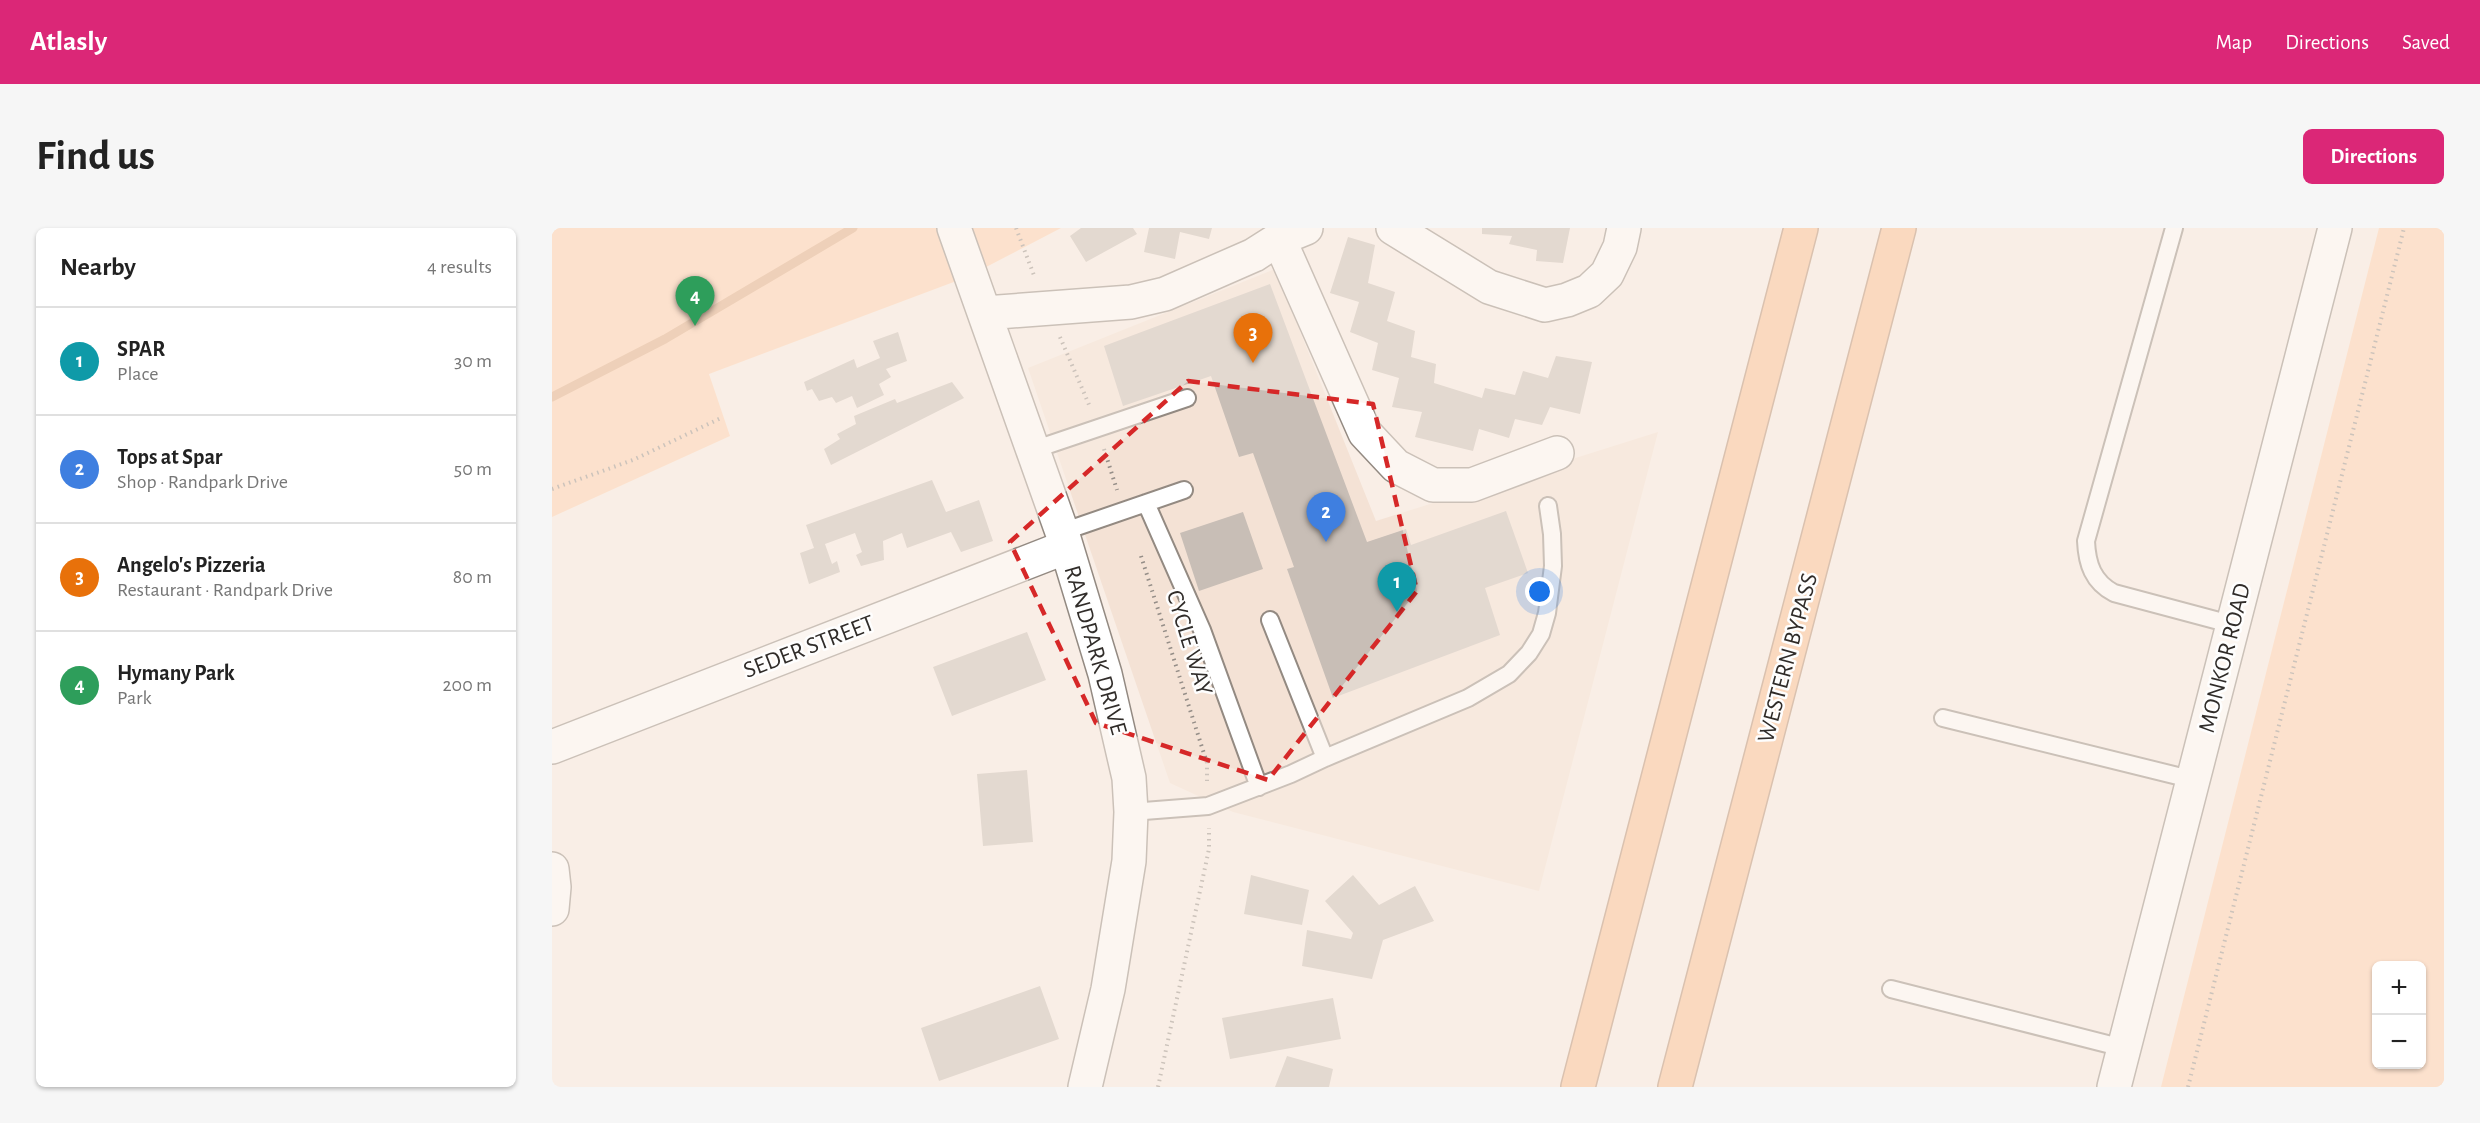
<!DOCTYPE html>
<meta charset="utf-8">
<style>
:root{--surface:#fff;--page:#f6f6f6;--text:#222;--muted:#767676;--line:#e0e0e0;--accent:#db2777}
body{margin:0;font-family:"Alegreya Sans",sans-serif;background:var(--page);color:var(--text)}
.controls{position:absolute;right:18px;bottom:18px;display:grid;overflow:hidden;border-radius:9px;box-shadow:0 2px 4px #0004}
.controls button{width:54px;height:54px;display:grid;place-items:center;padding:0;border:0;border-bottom:2px solid var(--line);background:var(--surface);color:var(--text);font:30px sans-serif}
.you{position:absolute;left:988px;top:364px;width:21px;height:21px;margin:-15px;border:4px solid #fff;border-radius:50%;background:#1a73e8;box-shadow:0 0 0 9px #1a73e833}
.badge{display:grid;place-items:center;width:39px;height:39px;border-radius:50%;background:var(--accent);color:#fff;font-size:20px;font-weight:700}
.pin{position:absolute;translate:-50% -50px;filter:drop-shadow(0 2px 3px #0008)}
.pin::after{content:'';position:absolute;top:32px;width:21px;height:18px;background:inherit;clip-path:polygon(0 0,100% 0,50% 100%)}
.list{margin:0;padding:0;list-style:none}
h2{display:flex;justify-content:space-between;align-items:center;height:78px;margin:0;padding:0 24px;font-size:26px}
h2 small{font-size:20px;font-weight:400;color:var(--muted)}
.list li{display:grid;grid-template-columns:39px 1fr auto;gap:18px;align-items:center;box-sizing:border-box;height:108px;padding:0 24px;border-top:2px solid var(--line)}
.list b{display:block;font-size:22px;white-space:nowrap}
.list p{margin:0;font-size:20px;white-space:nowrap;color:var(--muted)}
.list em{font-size:20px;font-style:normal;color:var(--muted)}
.map{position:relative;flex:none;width:1892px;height:859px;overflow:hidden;border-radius:9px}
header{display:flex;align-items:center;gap:36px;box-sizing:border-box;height:84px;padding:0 30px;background:var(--accent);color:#fff}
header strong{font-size:28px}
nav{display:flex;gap:33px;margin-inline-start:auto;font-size:21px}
.intro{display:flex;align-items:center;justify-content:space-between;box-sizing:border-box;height:144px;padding:0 36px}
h1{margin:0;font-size:42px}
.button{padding:15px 27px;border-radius:9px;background:var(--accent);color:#fff;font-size:21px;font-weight:700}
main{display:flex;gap:36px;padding:0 36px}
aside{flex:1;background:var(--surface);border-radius:9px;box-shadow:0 2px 4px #0004}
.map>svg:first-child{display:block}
.built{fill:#f4e2d5}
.green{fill:#ffd1af;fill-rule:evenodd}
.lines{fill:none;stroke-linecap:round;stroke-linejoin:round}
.stream{stroke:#e0ab83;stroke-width:9}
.building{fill:#c8beb6}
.lane-casing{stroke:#938a82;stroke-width:20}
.street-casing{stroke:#938a82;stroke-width:36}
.highway-casing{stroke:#b38b6d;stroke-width:36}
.path{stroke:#958e88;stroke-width:4;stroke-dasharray:1.5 4.5;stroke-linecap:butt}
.lane{stroke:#fff;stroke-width:16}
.street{stroke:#fff;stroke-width:33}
.highway{stroke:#fabe91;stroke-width:33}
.marked{fill:none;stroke:#d62828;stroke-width:4.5;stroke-dasharray:12 8;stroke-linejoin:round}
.labels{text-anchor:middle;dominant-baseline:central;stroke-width:5;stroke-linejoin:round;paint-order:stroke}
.street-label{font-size:24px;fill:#302c29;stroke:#fefefe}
</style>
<header>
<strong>Atlasly</strong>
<nav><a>Map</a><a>Directions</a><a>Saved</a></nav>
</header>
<div class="intro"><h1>Find us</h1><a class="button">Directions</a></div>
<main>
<aside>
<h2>Nearby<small>4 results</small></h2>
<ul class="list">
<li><span class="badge" style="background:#0f9aa8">1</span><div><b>SPAR</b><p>Place</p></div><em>30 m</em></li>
<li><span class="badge" style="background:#3f7fe0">2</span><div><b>Tops at Spar</b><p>Shop · Randpark Drive</p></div><em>50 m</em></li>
<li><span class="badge" style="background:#e8710a">3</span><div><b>Angelo's Pizzeria</b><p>Restaurant · Randpark Drive</p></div><em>80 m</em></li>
<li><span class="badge" style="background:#2e9e5b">4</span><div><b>Hymany Park</b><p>Park</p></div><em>200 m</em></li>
</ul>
</aside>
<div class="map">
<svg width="1892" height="859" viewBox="0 0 1892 859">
<rect width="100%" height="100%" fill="#f9eee6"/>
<!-- built -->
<path class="built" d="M723 41 824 293 1106 204 987 663 681 584 618 555 476 140Z"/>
<!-- green -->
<path class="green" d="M0 0H509L415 49 157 146 178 208 0 289Z
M1827 0H1892V859H1609ZM1824 738H1870V836H1824Z"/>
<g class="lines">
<!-- stream -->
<path class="stream" d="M0 169 113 111 301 0"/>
</g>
<!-- building -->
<path class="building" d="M529 0H581L585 6 534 34 518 8Z
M597 0H660L657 11 628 4 623 31 592 24Z
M930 0H1018L1011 35 984 33 985 22 957 16 960 8 930 6Z
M796 9 823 17 816 55 843 64 835 93 863 103 859 129 884 136 882 155 930 170 933 160 963 167 971 143 996 150 1004 128 1040 134 1028 186 998 179 990 197 963 191 957 210 927 201 921 223 863 209 870 184 840 179 847 150 820 142 826 115 798 104 807 74 778 65Z
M718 56 815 314 854 301 859 317 954 283 976 345 933 360 948 407 781 470 735 341 742 339 701 225 687 229 659 148 571 178 552 118Z
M346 104 355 133 334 141 339 149 327 156 332 167 305 180 300 168 284 175 280 169 267 173 260 161 255 163 252 154 302 131 305 140 328 130 321 113Z
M400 154 412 170 279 237 272 221 288 211 285 206 304 196 302 188 343 171 345 175Z
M380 252 394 284 427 272 441 313 409 324 399 304 355 320 350 305 331 313 332 332 309 338 304 327 310 324 303 305 273 316 280 336 285 333 288 344 257 356 248 325 262 320 254 297Z
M691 284 711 341 647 363 628 305Z
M475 404 494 452 400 488 381 439Z
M475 542 481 614 431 618 425 546Z
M699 647 757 662 750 697 692 686Z
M801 647 827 677 863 658 882 693 831 712 820 751 750 738 755 702 799 711 801 705 773 673Z
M488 758 507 811 387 853 369 800Z
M781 770 789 811 678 831 670 790Z
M735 828 781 841 777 859H723Z"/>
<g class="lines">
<defs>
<path id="lane" d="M1622 0 1534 313C1535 336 1541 354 1562 365L1682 397
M481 222 635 170
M594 275 650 402 707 559
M510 304 632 262
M718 392 773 530
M1391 490 1642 552
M579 584 656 578 739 546 773 530 916 470 957 446 977 425 989 406 995 385 1001 338 1000 306 996 278
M1339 761 1571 820"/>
<path id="street" d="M402 0 510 304 553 446 577 550 579 584 577 633 556 761 533 859
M841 0 937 59 993 77 1015 72 1037 63 1055 46 1068 19 1072 0
M727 11 813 205 844 238 881 257H920L1005 225
M433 85 579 74 613 66 702 27 727 11 754 0
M0 519 514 319
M0 641 2 659 0 681
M1562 859 1783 0"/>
<path id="highway" d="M1026 859 1249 0
M1123 859 1347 0"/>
</defs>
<!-- lane casing -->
<use href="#lane" class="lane-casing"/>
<!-- street casing -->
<use href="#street" class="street-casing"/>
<!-- highway casing -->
<use href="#highway" class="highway-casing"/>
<!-- path -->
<path class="path" d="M464 0 483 50
M508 109 538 179
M552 221 565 262
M0 261 81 232 171 189
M589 328 655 535V553
M606 859 657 621V600
M1636 859 1852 0"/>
<!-- lane -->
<use href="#lane" class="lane"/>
<!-- street -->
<use href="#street" class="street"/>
<!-- highway -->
<use href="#highway" class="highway"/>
</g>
<!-- marked area -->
<path d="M0 0H1892V859H0ZM636 153 821 176 865 363 716 552 544 495 458 314Z" fill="#f9eee6" fill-opacity=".55" fill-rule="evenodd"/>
<path class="marked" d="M636 153 821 176 865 363 716 552 544 495 458 314Z"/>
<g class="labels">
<!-- street labels -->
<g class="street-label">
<text transform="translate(637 415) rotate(73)">CYCLE WAY</text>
<text transform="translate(257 419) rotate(-21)">SEDER STREET</text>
<text transform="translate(543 422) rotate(74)">RANDPARK DRIVE</text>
<text transform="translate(1236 430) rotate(-75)">WESTERN BYPASS</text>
<text transform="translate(1673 430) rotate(-76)">MONKOR ROAD</text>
</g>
</g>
</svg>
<div class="controls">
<button>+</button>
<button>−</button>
</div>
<div class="you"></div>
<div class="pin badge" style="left:845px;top:384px;background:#0f9aa8">1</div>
<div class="pin badge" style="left:774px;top:314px;background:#3f7fe0">2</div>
<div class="pin badge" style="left:701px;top:135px;background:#e8710a">3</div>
<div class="pin badge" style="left:143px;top:98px;background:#2e9e5b">4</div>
</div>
</main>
